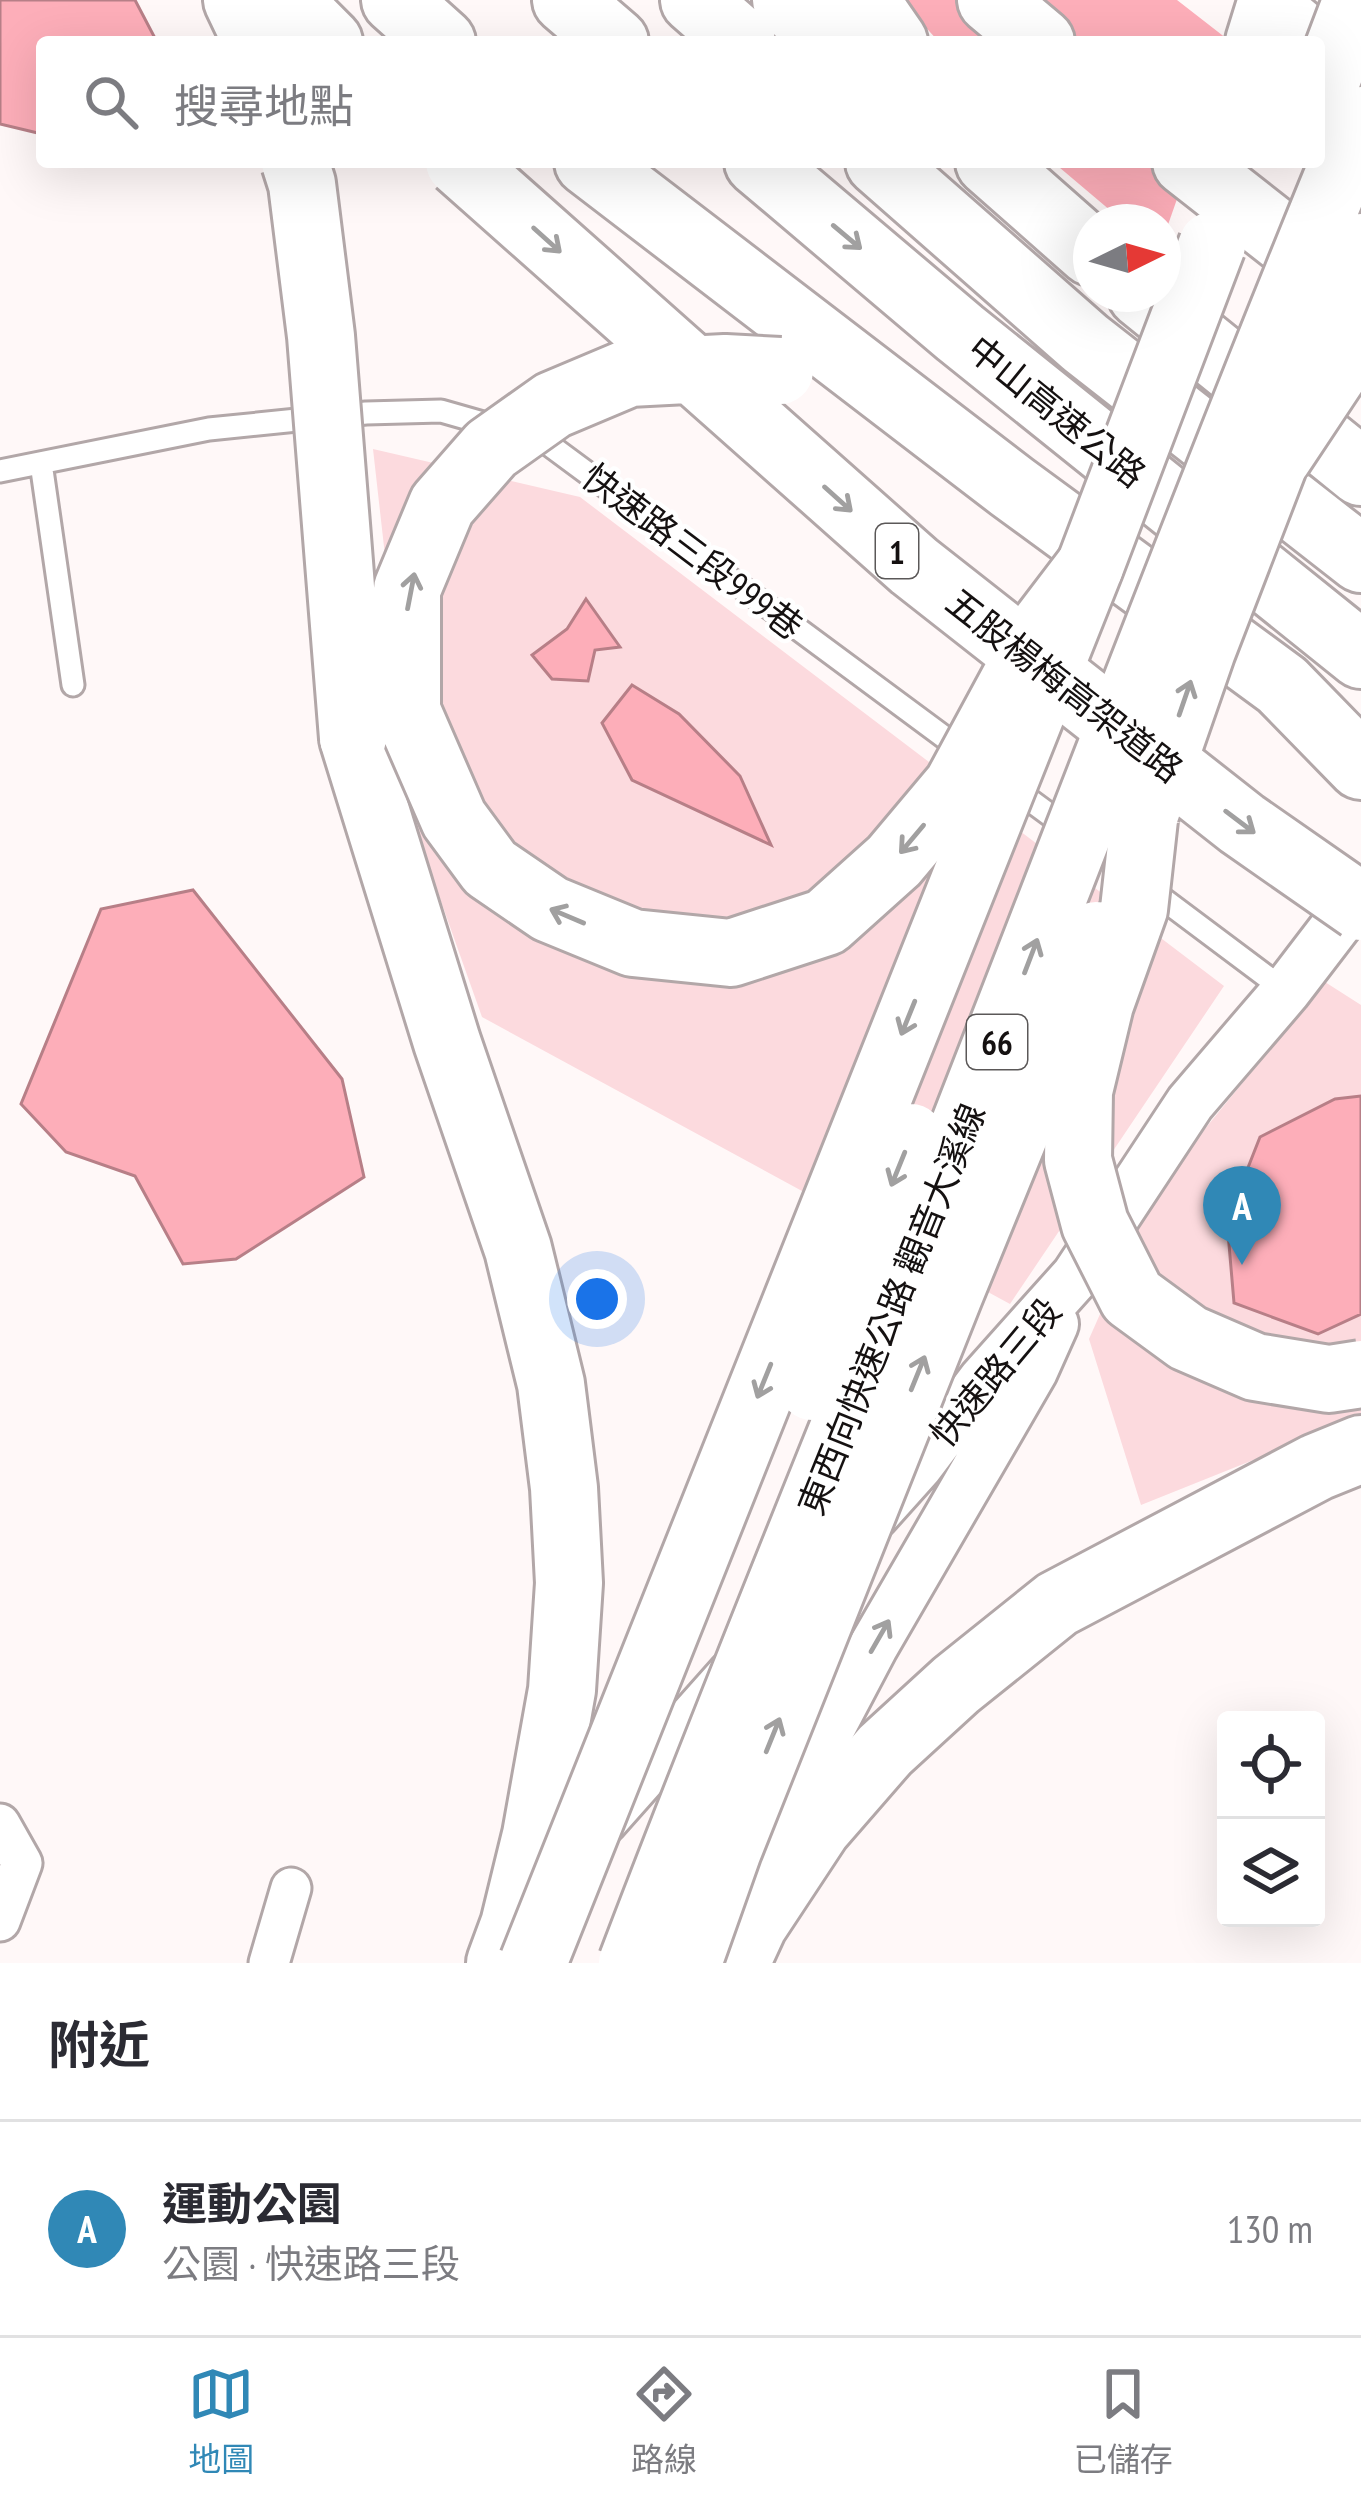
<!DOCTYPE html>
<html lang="zh-TW">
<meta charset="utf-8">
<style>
:root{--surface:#fff;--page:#f2f2f3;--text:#2b2b33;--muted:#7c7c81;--line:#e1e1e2;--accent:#3088b6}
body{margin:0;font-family:"PT Sans Narrow","Noto Sans TC",sans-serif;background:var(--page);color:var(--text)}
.controls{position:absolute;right:36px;bottom:36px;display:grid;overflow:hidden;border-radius:12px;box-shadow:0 12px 48px #0002}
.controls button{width:108px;height:108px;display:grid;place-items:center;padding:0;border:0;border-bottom:3px solid var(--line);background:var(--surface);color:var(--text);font:60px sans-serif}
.compass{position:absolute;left:1073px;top:204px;width:108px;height:108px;border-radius:50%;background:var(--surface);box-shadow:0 12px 48px #0002;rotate:85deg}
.you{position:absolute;left:597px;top:1299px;width:42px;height:42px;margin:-30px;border:9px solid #fff;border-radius:50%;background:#1a73e8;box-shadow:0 0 0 18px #1a73e833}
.badge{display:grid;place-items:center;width:78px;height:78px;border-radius:50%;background:var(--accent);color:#fff;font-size:39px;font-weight:700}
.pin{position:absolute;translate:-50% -99px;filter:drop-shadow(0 3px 6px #0008)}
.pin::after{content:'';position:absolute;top:63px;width:42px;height:36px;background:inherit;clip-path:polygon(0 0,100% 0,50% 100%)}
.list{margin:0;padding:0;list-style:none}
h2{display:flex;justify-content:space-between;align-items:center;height:156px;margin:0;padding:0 48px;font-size:51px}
h2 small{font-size:39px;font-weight:400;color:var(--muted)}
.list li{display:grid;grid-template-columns:78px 1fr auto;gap:36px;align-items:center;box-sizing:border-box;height:216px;padding:0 48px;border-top:3px solid var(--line)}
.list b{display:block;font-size:45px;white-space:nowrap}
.list p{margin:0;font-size:39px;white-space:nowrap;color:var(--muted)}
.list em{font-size:39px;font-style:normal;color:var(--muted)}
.icon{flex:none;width:66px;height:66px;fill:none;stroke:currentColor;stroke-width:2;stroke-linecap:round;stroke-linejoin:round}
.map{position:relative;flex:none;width:1361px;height:1963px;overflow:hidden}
.search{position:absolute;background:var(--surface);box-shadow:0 12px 48px #0002;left:36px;right:36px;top:36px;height:132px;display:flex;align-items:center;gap:30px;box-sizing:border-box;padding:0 42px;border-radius:12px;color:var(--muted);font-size:45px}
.sheet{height:372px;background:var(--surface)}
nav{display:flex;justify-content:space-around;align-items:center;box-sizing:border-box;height:168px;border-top:3px solid var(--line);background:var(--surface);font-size:33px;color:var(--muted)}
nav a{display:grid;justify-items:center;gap:6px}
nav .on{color:var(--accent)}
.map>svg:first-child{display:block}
.green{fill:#fcdade}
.forest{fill:#fdaeb9}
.water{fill:#fdaeb9;stroke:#b77f87;stroke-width:3}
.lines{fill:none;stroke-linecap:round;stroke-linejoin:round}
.service-casing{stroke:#b2a7a8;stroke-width:27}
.minor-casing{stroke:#b2a7a8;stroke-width:45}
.tertiary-casing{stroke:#b2a7a8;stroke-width:54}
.motorway-casing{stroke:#b2a7a8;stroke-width:72}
.service{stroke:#fff;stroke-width:21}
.minor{stroke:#fff;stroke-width:39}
.tertiary{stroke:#fff;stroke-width:48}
.motorway{stroke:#fff;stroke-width:66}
.trunk-bridge-casing{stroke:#b2a7a8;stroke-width:72;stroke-linecap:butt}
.motorway-bridge-casing{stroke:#b2a7a8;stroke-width:72;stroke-linecap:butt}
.trunk-bridge{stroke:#fff;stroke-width:66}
.motorway-bridge{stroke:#fff;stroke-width:66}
.oneway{stroke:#a1a0a0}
.labels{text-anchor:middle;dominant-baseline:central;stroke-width:9;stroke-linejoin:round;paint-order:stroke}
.shield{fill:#fff;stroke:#5b5858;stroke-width:3}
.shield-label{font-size:33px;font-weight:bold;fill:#151111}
.street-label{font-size:36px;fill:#151111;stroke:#fff}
</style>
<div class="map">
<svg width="1361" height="1963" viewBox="0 0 1361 1963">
<rect width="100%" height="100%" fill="#fff8f8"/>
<!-- green -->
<path class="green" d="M373 449 580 497 1224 986 1010 1304 482 1017 416 831Z
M1325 982 1361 1005V1417L1141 1505 1089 1339 1155 1190Z"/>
<!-- forest -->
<path class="forest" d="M901 0H1177L1231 42H939Z
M1053 162H1190L1163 239V222H1124Z"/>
<!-- water -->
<path class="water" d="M0 0H135L157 42H42V134L0 124Z
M586 599 620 647 595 650 588 681 552 679 532 655 567 629Z
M632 685 679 714 740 776 771 845 632 780 602 723Z
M193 890 342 1079 364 1177 236 1259 183 1264 135 1176 66 1152 21 1104 101 909Z
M1361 1096V1314L1318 1334 1234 1303 1227 1221 1260 1137 1335 1099Z"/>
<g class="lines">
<defs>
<path id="service" d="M527 436 544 441 967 754
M41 463 73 685
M0 471 209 429 366 413 441 411 497 427
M1012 787 1069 829
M1147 887 1286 991"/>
<path id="minor" d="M0 1824 22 1863 0 1921
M269 1963 291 1888"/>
<path id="tertiary" d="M1273 0 1361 73
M874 1515 918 1466 983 1380 1076 1276 1190 1103 1286 991 1361 893
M603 1820 732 1675
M743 1894 873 1647 1033 1371 1054 1324"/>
<path id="motorway" d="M237 0 257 42
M287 0 329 42
M395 0 442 42
M566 0 615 42
M694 0 742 42
M786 0 830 42
M865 0 894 42
M991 0 1041 42
M1259 42 1272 0
M588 162 1012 487 1282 685 1361 766
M758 162 960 333 1361 655
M879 162 1085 343 1361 559
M989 162 1091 252
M1186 162 1349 290
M1141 294 1361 472
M353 738 447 1042 518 1249 551 1384 564 1488 569 1583 562 1690 536 1835 514 1925 500 1963
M736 1963 754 1924 818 1827 885 1750 956 1685 1057 1604 1317 1467 1361 1449"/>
</defs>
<!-- service casing -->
<use href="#service" class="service-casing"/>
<!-- minor casing -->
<use href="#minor" class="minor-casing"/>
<!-- tertiary casing -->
<use href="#tertiary" class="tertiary-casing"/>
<!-- motorway casing -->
<use href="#motorway" class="motorway-casing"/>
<!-- service -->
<use href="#service" class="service"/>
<!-- minor -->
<use href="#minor" class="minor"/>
<!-- tertiary -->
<use href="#tertiary" class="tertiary"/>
<!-- motorway -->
<use href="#motorway" class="motorway"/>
<defs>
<path id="trunk-bridge" d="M1319 100 1353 10
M1146 811 1202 650 1326 328 1361 247
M812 1387 911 1137
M533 1963 1090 566 1212 245
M632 1963C739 1681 856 1402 966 1121 1097 787 1224 451 1361 120
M688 1963 728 1850 949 1295 1096 935"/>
<path id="motorway-bridge" d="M295 162 302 184 321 336 353 738
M459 162 914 566 1242 824 1361 907
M780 371 725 368 629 373 553 405 491 449 442 505 407 589V711L454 819 490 868 550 909 633 943 731 953 826 922 894 861 957 786 1042 629 1090 566
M1278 457 1361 332
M1144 819 1134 909 1100 1004 1079 1091 1078 1160 1095 1224 1132 1297 1188 1338 1255 1367 1329 1379 1361 1374"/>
</defs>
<!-- trunk-bridge casing -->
<use href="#trunk-bridge" class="trunk-bridge-casing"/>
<!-- motorway-bridge casing -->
<use href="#motorway-bridge" class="motorway-bridge-casing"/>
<!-- trunk-bridge -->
<use href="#trunk-bridge" class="trunk-bridge"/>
<!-- motorway-bridge -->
<use href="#motorway-bridge" class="motorway-bridge"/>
</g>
<!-- one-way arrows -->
<defs><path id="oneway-shaft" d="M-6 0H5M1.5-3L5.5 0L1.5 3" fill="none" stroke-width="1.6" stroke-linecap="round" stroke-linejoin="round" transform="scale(3)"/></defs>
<g class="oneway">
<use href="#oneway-shaft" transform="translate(847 237) rotate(40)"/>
<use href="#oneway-shaft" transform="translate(547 240) rotate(42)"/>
<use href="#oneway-shaft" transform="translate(838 499) rotate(42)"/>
<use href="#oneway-shaft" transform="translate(411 591) rotate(-79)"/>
<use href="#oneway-shaft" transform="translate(1185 698) rotate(-71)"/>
<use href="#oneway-shaft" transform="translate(1240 822) rotate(37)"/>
<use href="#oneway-shaft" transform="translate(912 839) rotate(130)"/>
<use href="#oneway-shaft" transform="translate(567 916) rotate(-157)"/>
<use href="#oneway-shaft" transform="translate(1031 956) rotate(-69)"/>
<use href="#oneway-shaft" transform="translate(908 1018) rotate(112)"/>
<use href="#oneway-shaft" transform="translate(898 1169) rotate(112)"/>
<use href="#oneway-shaft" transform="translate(918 1373) rotate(-68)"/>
<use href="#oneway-shaft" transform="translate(764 1381) rotate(112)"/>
<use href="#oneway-shaft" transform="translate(880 1636) rotate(-60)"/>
<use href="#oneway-shaft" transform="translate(773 1735) rotate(-68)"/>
</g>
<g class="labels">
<!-- shield labels -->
<g class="shield">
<rect x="876" y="524" width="42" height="54" rx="9"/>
<rect x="967" y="1015" width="60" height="54" rx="9"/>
</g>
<g class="shield-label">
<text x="897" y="551">1</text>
<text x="997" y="1042">66</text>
</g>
<!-- street labels -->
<g class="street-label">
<text transform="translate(1057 411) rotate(39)">中山高速公路</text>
<text transform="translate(693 551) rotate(37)">快速路三段999巷</text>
<text transform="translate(1065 685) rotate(38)">五股楊梅高架道路</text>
<text transform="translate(891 1309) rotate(-68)">東西向快速公路 觀音大溪線</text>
<text transform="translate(995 1372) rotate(-50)">快速路三段</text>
</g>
</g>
</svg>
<div class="controls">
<button><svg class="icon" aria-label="locate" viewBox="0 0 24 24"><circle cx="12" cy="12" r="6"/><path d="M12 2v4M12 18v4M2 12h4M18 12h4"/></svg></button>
<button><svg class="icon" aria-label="layers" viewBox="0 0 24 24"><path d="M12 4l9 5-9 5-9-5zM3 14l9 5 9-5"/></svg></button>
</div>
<svg class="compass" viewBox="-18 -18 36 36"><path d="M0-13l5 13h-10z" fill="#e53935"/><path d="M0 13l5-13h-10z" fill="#7c7c81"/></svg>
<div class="you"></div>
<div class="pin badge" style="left:1242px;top:1265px">A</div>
<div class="search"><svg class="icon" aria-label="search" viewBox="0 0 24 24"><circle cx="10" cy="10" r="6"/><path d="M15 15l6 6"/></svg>搜尋地點</div>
</div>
<section class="sheet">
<h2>附近<small></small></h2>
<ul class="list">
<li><span class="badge">A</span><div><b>運動公園</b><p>公園 · 快速路三段</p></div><em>130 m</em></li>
</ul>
</section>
<nav>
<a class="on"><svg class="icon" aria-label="map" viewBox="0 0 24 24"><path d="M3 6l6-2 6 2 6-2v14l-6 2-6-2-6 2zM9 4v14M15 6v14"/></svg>地圖</a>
<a><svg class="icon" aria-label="directions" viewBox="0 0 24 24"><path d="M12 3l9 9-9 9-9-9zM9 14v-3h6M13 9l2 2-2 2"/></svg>路線</a>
<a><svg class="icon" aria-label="saved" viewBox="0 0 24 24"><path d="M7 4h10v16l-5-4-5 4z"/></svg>已儲存</a>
</nav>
